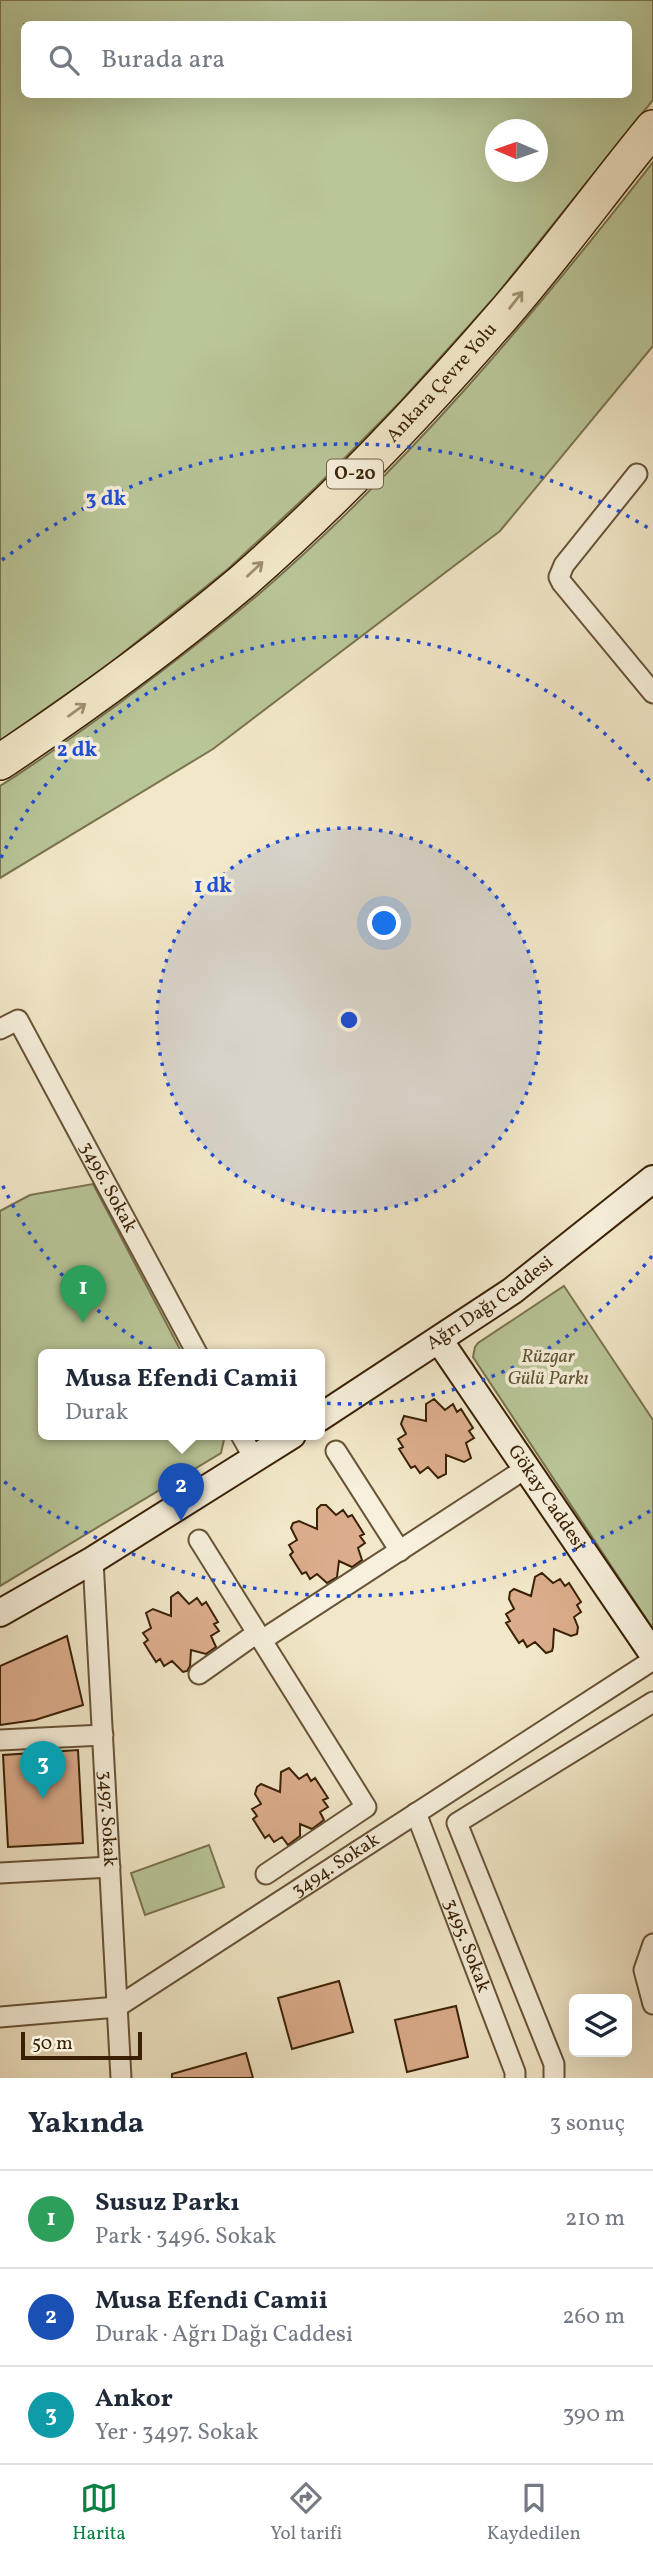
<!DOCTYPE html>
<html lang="tr">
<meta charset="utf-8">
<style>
:root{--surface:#fff;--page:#f6f6f7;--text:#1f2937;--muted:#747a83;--line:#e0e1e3;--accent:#0b8043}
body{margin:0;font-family:Vollkorn,serif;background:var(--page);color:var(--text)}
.controls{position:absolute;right:21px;bottom:21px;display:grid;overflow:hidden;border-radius:10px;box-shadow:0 7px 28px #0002}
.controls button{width:63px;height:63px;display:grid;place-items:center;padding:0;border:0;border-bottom:2px solid var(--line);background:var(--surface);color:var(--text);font:35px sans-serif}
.compass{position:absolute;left:485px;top:119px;width:63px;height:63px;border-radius:50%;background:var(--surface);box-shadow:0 7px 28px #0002;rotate:272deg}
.scale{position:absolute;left:21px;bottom:18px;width:121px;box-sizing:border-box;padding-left:7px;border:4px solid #3a2106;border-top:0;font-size:19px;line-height:24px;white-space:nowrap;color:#3a2106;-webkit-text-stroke:5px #f7f0dc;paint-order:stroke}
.you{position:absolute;left:385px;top:924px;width:24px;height:24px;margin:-18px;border:5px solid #fff;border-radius:50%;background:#1a73e8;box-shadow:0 0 0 10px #1a73e833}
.badge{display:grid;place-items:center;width:46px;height:46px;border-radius:50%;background:var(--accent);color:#fff;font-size:23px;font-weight:700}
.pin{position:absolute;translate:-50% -58px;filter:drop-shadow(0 2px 4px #0008)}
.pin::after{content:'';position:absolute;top:37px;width:24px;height:21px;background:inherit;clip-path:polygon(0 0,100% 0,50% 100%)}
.popup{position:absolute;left:38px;top:1349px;width:287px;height:91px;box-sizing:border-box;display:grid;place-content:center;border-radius:10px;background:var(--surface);filter:drop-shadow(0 2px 5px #0005);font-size:23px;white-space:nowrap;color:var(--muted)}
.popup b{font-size:26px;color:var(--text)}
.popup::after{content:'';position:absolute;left:50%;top:100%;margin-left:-14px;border:14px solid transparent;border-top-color:var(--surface)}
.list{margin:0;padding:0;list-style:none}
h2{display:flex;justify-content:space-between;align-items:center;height:91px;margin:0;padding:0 28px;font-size:30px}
h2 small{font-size:23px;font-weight:400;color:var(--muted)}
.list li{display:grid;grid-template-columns:46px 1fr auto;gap:21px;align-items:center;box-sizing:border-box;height:98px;padding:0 28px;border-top:2px solid var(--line)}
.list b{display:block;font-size:26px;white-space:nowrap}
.list p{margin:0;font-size:23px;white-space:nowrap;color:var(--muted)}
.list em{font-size:23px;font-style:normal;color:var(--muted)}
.icon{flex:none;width:38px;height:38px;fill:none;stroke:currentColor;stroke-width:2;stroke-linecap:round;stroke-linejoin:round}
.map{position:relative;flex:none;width:653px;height:2078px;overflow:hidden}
.search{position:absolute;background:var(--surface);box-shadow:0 7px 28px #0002;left:21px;right:21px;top:21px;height:77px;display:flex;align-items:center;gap:18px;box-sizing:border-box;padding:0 24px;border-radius:10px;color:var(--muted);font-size:26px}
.sheet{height:385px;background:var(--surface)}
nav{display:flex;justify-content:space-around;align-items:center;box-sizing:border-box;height:98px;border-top:2px solid var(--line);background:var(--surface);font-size:19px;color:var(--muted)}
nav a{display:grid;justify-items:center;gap:4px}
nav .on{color:var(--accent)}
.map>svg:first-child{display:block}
.green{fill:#b9c698;stroke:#7a744f;stroke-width:2;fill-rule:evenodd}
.building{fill:#dcad8c;stroke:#3a2106;stroke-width:2}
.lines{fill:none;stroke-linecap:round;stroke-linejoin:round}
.minor-casing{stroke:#685337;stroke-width:23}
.secondary-casing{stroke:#3a2106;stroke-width:30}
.motorway-casing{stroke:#3a2106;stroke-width:38}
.minor{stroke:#f7f0dc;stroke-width:19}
.secondary{stroke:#f7f0dc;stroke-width:26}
.motorway{stroke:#f2e8c9;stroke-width:35}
.oneway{stroke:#9f8e71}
.ring{fill:none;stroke:#1d4ed8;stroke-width:3.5;stroke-dasharray:3.5 7}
.labels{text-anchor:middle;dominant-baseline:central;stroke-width:7;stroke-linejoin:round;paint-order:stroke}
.shield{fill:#f7f0dc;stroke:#735f46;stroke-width:2}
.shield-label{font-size:18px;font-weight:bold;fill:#3a2106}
.street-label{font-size:19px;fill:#3a2106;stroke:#f7f0dc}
.park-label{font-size:19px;font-style:italic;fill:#605332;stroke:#f7f0dc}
.centre{fill:#1d4ed8;stroke:#f7f0dc;stroke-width:3.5}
.ring-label{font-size:21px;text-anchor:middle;font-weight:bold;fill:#1d4ed8;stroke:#f7f0dc;stroke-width:7;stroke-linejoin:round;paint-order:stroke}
</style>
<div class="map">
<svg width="653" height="2078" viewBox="0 0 653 2078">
<rect width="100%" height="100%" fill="#f2e8c9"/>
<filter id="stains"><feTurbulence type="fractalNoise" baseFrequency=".00286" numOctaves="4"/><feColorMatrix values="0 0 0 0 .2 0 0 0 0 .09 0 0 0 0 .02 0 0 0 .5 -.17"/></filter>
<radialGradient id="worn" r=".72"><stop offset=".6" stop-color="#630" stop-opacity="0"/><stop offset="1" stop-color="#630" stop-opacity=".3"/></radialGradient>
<!-- green -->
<path class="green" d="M0 0H653V100L493 299 401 401 315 488 228 569 109 664 0 741ZM24 24H628V94H24ZM496 130H538V172H496Z
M653 162V346L500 531 213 749 0 878V786C40 761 78 733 117 705 165 669 213 633 259 594 407 466 533 316 653 162Z
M93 1184 183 1355H43V1435H225L221 1453 0 1586V1211L30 1195Z
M564 1286 653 1420V1629L473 1357 475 1347 478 1343Z
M209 1845 224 1887 145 1915 131 1873Z"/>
<!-- building -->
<path class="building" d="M434 1399 445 1410 453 1404 457 1412 461 1409 473 1428 469 1431 474 1438 466 1443 471 1458 464 1462 446 1455V1474L438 1478 428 1467 420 1473 415 1466 411 1468 399 1449 403 1447 398 1439 406 1434 401 1424 404 1416 426 1421V1404Z
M321 1505H326L336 1515 343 1510 348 1517 352 1515 364 1534 360 1536 365 1543 358 1548 362 1560 352 1567 339 1561 337 1577 327 1583 317 1574 310 1579 306 1572 302 1574 290 1555 293 1552 289 1545 297 1540 291 1528 293 1523 299 1521 317 1529V1509Z
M542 1573 553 1583 560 1579 565 1586 569 1583 581 1602 577 1605 581 1612 574 1617 578 1627 577 1634 571 1636 554 1629 553 1647 552 1651 546 1653 535 1642 527 1647 523 1640 519 1643 506 1623 510 1621 506 1614 514 1609 509 1599 510 1592 514 1589 531 1596 535 1577Z
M178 1592 189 1604 197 1598 202 1605 206 1602 218 1622 214 1624 219 1631 211 1636 216 1647 206 1654 191 1650 190 1666 187 1671 183 1672 172 1661 164 1666 160 1659 156 1662 144 1643 148 1640 143 1633 151 1628 146 1613 153 1609 171 1616V1597Z
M67 1636 83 1705 35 1720 0 1725V1666Z
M78 1750 83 1843 8 1847 3 1755Z
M289 1768 299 1779 307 1774 311 1781 315 1778 328 1798 323 1800 328 1807 320 1812 324 1820 312 1829 300 1824V1836L288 1845 282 1837 274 1842 269 1835 265 1838 253 1819 257 1816 252 1809 261 1804 255 1794 257 1787 261 1784 280 1792 281 1772Z
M339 1981 353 2032 292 2049 278 1998Z
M456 2006 468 2057 407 2072 395 2020Z
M246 2053 253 2078H172V2074Z"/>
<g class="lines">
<defs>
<g id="minor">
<path d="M637 474 564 565 559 577 562 583 653 693"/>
<path id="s1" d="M0 1029 18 1020 198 1355"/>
<path d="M241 1435 255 1460"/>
<path d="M336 1451 400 1551"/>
<path d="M199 1540 366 1807 266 1874"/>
<path id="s2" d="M93 1560 121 2078"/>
<path d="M262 1640 528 1467"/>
<path d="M199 1674 257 1633"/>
<path d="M0 1740 103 1735"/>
<path id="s3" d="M416 1813 515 2072V2078"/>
<path d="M0 1873 110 1867"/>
<path d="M653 1944 644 1970 653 2004"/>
<path id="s4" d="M0 2017 117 2007 653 1660"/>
<path d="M554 2078V2064L457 1823 653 1702"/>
</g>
<g id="secondary">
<path id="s5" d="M439 1340 653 1654"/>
<path id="s6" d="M319 1418 512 1291 653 1179"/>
<path d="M0 1613 93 1560 292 1435"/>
</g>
<g id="motorway">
<path id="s7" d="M0 762C84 706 165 647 242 582 336 500 423 408 504 314 556 254 603 189 653 128"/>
</g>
</defs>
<!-- minor casing -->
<use href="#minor" class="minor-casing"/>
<!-- secondary casing -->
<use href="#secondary" class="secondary-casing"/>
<!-- motorway casing -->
<use href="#motorway" class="motorway-casing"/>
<!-- minor -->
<use href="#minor" class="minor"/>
<!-- secondary -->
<use href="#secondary" class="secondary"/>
<!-- motorway -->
<use href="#motorway" class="motorway"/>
</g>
<!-- one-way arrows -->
<defs><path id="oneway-shaft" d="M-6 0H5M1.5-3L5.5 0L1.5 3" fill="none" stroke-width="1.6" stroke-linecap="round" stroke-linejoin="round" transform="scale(1.75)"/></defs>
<g class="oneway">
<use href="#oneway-shaft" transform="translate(516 300) rotate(-52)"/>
<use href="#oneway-shaft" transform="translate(255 569) rotate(-43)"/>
<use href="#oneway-shaft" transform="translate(77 710) rotate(-36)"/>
</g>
<!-- distance rings -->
<circle cx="349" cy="1020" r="192" fill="#1d4ed8" fill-opacity=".12"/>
<g class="ring">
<circle cx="349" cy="1020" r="192"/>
<path d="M652 1256A384 384 0 0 1 1 1182M1 858A384 384 0 0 1 652 784"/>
<path d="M650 1511A576 576 0 0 1 2 1480M2 560A576 576 0 0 1 650 529"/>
</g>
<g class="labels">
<!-- shield labels -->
<rect class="shield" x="327" y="459.5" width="56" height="29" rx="5"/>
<g class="shield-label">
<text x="355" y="474">O-20</text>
</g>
<!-- street labels -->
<g class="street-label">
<text stroke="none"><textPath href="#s7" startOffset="584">Ankara Çevre Yolu</textPath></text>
<text stroke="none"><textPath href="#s1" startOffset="210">3496. Sokak</textPath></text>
<text stroke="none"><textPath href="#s6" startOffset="206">Ağrı Dağı Caddesi</textPath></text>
<text stroke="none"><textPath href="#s5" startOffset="191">Gökay Caddesi</textPath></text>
<text stroke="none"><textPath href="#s2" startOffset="259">3497. Sokak</textPath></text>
<text stroke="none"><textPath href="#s4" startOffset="378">3494. Sokak</textPath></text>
<text stroke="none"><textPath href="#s3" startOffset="142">3495. Sokak</textPath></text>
</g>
<!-- park labels -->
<g class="park-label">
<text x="548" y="1357">Rüzgar<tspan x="548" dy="22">Gülü Parkı</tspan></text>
</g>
</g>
<circle cx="349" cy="1020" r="10" class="centre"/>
<g class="ring-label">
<text x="106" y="505">3 dk</text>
<text x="77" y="756">2 dk</text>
<text x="213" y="892">1 dk</text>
</g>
<rect width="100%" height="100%" filter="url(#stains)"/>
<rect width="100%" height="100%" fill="url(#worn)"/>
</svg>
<div class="controls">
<button><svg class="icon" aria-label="layers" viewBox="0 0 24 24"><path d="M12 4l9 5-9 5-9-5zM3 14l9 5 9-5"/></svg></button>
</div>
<svg class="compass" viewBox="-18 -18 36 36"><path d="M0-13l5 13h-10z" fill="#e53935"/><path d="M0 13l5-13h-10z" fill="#747a83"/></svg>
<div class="scale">50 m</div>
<div class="you"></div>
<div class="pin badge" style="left:83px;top:1323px;background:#2e9e5b">1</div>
<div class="pin badge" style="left:181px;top:1521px;background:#1a4fb4">2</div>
<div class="popup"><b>Musa Efendi Camii</b>Durak</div>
<div class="pin badge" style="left:43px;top:1799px;background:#0f9aa8">3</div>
<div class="search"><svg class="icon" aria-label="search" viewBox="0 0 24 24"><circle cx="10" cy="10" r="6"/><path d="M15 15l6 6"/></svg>Burada ara</div>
</div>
<section class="sheet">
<h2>Yakında<small>3 sonuç</small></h2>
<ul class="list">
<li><span class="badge" style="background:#2e9e5b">1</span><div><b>Susuz Parkı</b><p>Park · 3496. Sokak</p></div><em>210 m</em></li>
<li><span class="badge" style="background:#1a4fb4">2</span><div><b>Musa Efendi Camii</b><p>Durak · Ağrı Dağı Caddesi</p></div><em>260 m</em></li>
<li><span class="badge" style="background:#0f9aa8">3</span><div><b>Ankor</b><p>Yer · 3497. Sokak</p></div><em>390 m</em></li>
</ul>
</section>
<nav>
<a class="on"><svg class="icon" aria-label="map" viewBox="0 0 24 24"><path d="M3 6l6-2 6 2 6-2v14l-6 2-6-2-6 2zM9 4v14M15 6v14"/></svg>Harita</a>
<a><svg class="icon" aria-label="directions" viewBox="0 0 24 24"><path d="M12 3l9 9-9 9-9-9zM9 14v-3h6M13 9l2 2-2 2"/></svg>Yol tarifi</a>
<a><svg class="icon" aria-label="saved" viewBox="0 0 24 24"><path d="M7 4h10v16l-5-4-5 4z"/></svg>Kaydedilen</a>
</nav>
